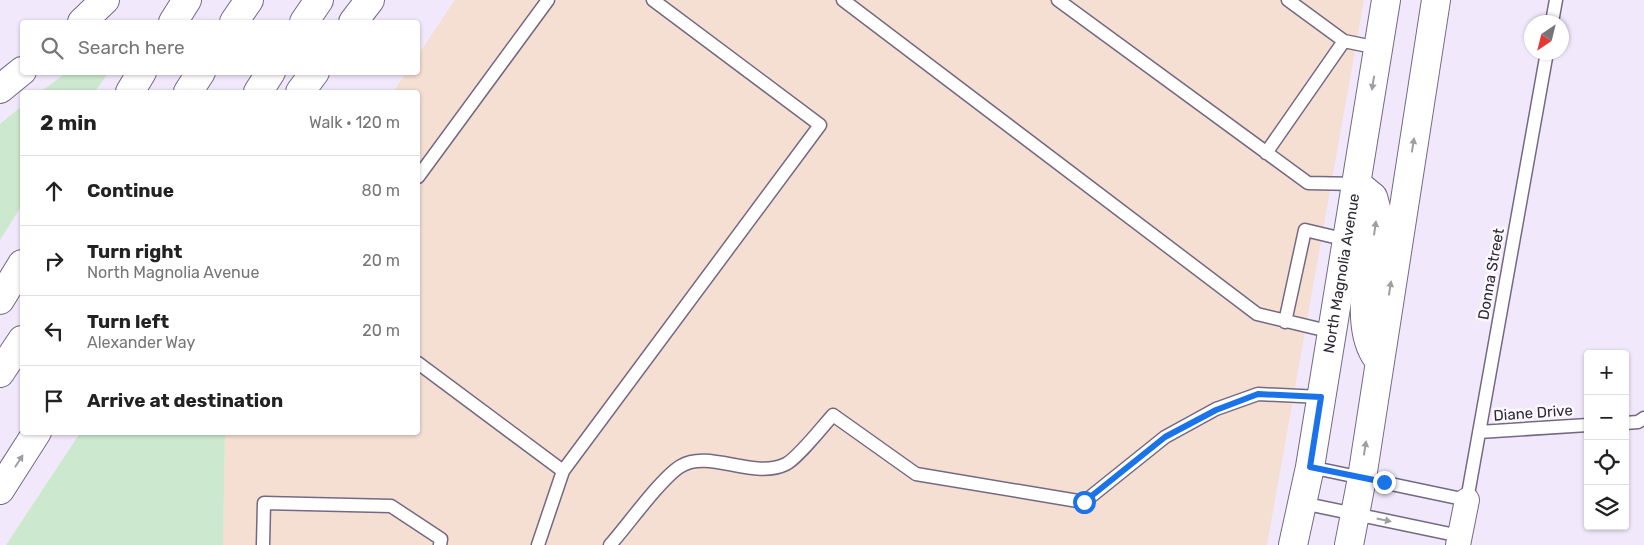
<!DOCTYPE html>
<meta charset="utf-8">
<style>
:root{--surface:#fff;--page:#f6f6f6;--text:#222;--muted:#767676;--line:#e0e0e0}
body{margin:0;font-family:Rubik,sans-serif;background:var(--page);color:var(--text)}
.controls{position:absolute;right:15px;bottom:15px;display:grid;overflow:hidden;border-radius:5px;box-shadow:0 1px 4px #0004}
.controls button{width:45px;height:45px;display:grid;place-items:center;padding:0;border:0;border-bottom:1px solid var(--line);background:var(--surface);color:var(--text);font:25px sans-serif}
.compass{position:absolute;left:1524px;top:15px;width:45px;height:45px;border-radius:50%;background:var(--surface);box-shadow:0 1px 4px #0004;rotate:215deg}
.stop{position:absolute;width:15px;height:15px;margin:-11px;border:4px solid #1a73e8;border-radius:50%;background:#fff}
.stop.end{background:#1a73e8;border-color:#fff;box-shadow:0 1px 5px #0008}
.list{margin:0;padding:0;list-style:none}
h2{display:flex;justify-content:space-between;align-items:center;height:65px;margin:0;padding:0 20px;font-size:21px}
h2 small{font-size:16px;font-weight:400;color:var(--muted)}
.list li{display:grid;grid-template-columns:32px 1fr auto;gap:15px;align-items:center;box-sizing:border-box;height:70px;padding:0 20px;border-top:1px solid var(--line)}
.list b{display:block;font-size:19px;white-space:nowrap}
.list p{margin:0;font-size:16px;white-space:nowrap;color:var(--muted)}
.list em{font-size:16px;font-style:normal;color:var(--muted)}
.icon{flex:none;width:28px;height:28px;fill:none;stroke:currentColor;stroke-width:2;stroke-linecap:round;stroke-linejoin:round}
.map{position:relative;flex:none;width:1644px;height:545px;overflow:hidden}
.search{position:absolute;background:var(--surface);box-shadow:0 1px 4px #0004;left:20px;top:20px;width:400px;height:55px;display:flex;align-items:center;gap:12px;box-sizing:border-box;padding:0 18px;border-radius:5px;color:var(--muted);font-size:19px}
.panel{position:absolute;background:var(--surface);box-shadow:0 1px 4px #0004;left:20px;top:90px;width:400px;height:345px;border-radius:5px}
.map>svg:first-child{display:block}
.commercial{fill:#f5ded2}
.green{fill:#cce9cf}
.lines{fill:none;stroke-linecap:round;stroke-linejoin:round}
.lane-casing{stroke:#746983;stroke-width:15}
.street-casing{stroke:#746983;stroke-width:26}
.secondary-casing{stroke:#746983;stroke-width:30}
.primary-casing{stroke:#746983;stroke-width:30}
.highway-casing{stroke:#746983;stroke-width:30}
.lane{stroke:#fff;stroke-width:12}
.street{stroke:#fff;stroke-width:24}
.secondary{stroke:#fff;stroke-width:28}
.primary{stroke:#fff;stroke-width:28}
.highway{stroke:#fff;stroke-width:28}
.oneway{fill:#a09ea3}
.route{stroke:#1a73e8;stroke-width:6}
.labels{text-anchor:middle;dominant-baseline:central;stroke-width:5;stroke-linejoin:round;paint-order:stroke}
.street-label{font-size:15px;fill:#2d2833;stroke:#fbf9ff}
</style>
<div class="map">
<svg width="1644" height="545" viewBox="0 0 1644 545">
<rect width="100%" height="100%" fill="#f1e9fb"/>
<!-- commercial -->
<path class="commercial" d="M455 0H1364L1267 545H223L225 433 418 432V92H393L406 73 418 72V55Z"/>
<!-- green -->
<path class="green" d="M66 73V72L108 73 95 92H40Z
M22 106V205L0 240V124Z
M80 433H225L223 545H6Z"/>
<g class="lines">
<defs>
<path id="lane" d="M843 0 1257 314 1332 332
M1058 0 1308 183 1357 184
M1288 0 1344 41 1378 48
M1552 22 1556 0
M1266 153 1344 41
M418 177 548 0
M1285 322 1305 230 1347 240
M418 363 563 471
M1625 423 1638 422 1644 418
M1479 432 1588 425
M1310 467 1467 500 1547 52
M1302 503 1460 536
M263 545 264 503 391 506 441 539 440 545
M538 545 563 471 820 125 653 0
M610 545C627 526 662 477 681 466 709 449 754 480 786 464 798 458 823 426 833 415L916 474 1084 502 1165 437 1216 409 1258 394 1321 397"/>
<path id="street" d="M1458 545 1467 500"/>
<path id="secondary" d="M82 22 105 0
M0 89 22 71"/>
<g id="primary">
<path d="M1357 184 1373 197 1376 208C1375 251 1352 317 1375 355"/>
<path id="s1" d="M1293 545 1310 467 1386 0"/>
<path d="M1349 545 1362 478 1436 0"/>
</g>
<path id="highway" d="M173 22 187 0
M234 22 249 0
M304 22 319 0
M353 22 370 0
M130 92 142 72
M188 92 201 72
M258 92 271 72
M300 92 315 72
M0 300 22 264
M0 373 22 340
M0 490 37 432"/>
</defs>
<!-- lane casing -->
<use href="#lane" class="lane-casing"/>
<!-- street casing -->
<use href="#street" class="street-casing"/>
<!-- secondary casing -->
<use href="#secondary" class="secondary-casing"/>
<!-- primary casing -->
<use href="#primary" class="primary-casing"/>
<!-- highway casing -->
<use href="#highway" class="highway-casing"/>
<!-- lane -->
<use href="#lane" class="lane"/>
<!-- street -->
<use href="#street" class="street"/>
<!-- secondary -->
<use href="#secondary" class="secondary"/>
<!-- primary -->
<use href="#primary" class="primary"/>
<!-- highway -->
<use href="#highway" class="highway"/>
</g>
<!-- one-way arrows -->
<defs><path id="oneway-solid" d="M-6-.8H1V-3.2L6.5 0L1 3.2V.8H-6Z" transform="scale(1.25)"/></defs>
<g class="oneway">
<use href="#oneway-solid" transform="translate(1373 83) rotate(99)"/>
<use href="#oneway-solid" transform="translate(1413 145) rotate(-81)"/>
<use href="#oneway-solid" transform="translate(1375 228) rotate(-82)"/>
<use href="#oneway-solid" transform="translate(1390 288) rotate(-81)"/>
<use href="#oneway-solid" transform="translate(1365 448) rotate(-81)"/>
<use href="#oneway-solid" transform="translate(19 461) rotate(-57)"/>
<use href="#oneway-solid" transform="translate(1384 520) rotate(12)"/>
</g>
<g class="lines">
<!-- route -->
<path class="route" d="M1084 502 1165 437 1216 410 1258 394 1321 397 1310 467 1384 482"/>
</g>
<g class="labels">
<!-- street labels -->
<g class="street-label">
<text stroke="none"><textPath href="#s1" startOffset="276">North Magnolia Avenue</textPath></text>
<text transform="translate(1491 274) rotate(-80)">Donna Street</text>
<text transform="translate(1533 413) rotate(-4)">Diane Drive</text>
</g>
</g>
</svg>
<div class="controls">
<button>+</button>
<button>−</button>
<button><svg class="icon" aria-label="locate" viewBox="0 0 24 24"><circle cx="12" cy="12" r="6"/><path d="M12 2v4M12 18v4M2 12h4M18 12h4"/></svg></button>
<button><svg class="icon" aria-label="layers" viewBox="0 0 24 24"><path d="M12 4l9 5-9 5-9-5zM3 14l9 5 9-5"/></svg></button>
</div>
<svg class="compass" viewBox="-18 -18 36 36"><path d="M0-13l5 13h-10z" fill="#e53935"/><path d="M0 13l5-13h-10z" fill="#767676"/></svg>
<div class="stop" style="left:1084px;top:502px"></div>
<div class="stop end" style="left:1384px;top:482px"></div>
<div class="search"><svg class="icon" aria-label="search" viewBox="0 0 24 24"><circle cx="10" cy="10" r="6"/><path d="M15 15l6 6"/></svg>Search here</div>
<section class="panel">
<h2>2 min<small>Walk · 120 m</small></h2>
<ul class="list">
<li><svg class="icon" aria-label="ahead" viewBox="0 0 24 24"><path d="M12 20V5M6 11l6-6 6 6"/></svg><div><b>Continue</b></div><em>80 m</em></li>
<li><svg class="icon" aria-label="right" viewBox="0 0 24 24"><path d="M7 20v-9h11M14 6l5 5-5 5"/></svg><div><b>Turn right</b><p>North Magnolia Avenue</p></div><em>20 m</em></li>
<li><svg class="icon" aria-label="left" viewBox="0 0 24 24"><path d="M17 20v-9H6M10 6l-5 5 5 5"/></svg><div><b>Turn left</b><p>Alexander Way</p></div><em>20 m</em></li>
<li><svg class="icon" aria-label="arrive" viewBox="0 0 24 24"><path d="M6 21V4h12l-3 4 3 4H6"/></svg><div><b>Arrive at destination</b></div></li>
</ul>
</section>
</div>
